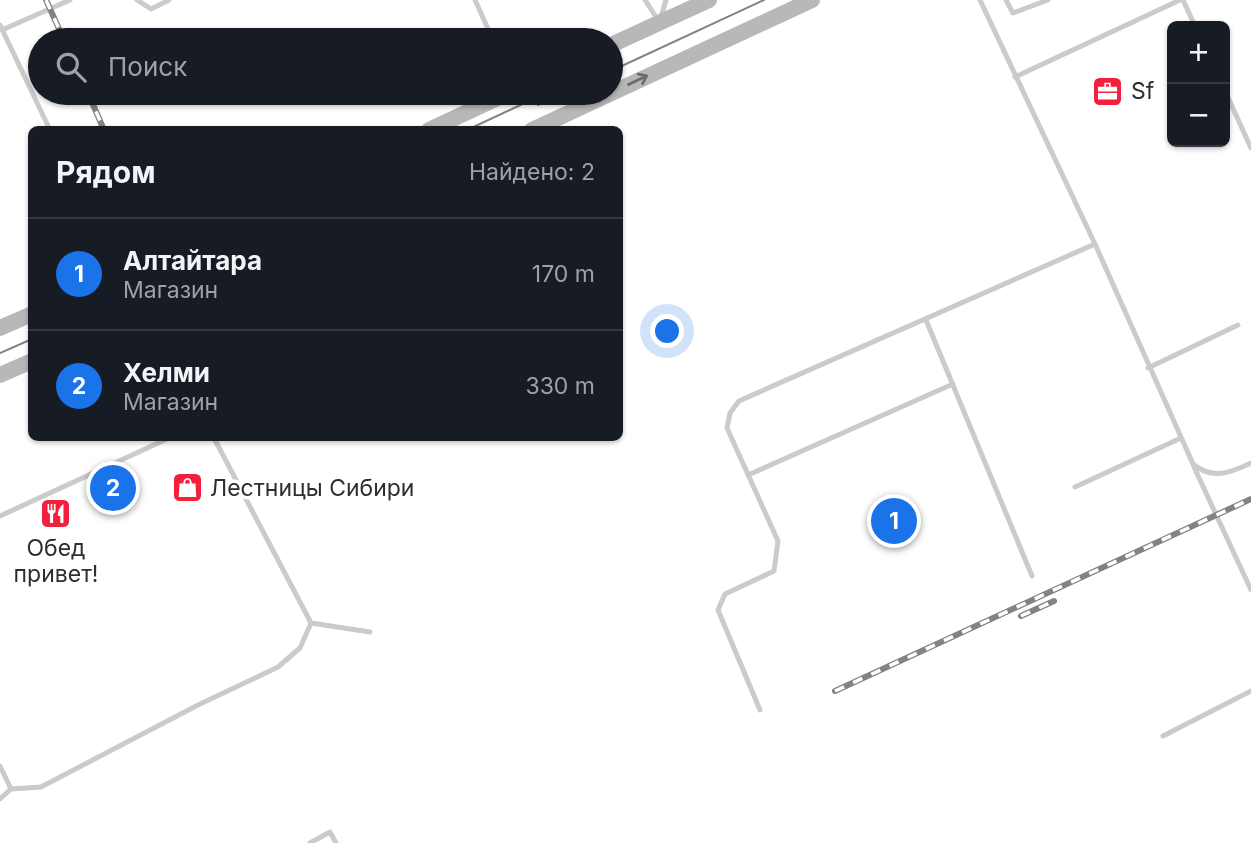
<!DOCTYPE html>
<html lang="ru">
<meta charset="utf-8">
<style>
:root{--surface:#171b24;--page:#242831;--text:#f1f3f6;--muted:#9ea1a6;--line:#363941;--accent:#1a73e8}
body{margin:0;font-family:Inter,sans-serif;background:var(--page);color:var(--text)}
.controls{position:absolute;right:21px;top:21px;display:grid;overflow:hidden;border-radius:10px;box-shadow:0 2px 5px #0004}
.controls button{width:63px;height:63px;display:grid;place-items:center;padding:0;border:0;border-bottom:2px solid var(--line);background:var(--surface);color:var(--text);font:35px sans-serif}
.you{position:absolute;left:668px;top:332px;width:24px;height:24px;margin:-18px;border:5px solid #fff;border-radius:50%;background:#1a73e8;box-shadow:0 0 0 10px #1a73e833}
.badge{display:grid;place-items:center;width:46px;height:46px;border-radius:50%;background:var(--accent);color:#fff;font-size:23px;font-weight:700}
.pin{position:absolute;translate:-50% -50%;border:4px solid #fff;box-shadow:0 2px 7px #0006}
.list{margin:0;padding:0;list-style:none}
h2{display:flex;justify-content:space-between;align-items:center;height:91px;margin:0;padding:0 28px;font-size:30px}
h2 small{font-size:23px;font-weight:400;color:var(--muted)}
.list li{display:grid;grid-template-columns:46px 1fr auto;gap:21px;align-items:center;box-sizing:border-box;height:112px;padding:0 28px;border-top:2px solid var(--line)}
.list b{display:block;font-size:26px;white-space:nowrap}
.list p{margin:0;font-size:23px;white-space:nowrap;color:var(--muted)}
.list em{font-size:23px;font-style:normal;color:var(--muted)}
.icon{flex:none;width:38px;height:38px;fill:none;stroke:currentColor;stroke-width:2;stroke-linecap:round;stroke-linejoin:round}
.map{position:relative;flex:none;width:1251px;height:843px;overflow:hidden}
.search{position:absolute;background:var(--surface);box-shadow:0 2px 5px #0004;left:28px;top:28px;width:595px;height:77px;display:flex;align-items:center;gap:18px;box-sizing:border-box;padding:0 24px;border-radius:38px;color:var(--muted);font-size:26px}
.panel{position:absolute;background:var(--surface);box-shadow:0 2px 5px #0004;left:28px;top:126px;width:595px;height:315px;border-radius:10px}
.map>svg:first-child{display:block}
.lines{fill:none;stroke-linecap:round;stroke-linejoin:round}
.service{stroke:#cbcbcb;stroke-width:5}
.secondary{stroke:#b8b8b8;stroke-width:16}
.tram{stroke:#838383;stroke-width:2}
.rail-casing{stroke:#838383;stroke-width:6}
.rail{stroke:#fff;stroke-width:3.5;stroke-dasharray:10;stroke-linecap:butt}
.oneway{stroke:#6c6c6c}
.labels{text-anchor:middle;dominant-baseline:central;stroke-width:7;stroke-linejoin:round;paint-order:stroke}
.poi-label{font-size:23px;fill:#2e2e2e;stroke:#fff;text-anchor:start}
</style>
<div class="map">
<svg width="1251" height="843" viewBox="0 0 1251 843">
<rect width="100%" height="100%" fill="#fff"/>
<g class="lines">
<!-- service -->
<path class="service" d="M137 0 151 9 169 0
M475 0 493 40
M645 0 658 20
M980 0 1095 244 1193 464C1212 480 1230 473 1251 463
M1006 0 1013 13 1048 0
M1183 0 1195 26
M661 17 666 0
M0 25 50 130
M2 30 70 0
M1015 77 1180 0
M1225 91 1251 148
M926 320 1032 576
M1148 368 1238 325
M1194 467 1251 590
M748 475 953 384
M1075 487 1181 438
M0 516 169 438
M311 623 370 632
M760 710 718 610 725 594 774 571 778 541 727 428 730 413 739 401 1095 244
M1163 736 1251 691
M0 766 11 789 0 799
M11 789 41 787 198 705 278 667 300 648 311 623 214 438
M310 843 330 832 336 843"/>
<!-- secondary -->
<path class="secondary" d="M611 45 709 0
M429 130 508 93
M532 130 812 0
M0 328 32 314
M0 375 32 361"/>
<!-- tram -->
<path class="tram" d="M611 71 764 0
M538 105 563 93
M467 130 546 93
M0 353 32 339"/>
<defs>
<path id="rail" d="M46 0 64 40
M88 93 104 130
M1021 616 1054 601
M835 691 1251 499"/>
</defs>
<!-- rail casing -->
<use href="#rail" class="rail-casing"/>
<!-- rail -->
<use href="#rail" class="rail"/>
</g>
<!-- one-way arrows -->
<defs><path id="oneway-shaft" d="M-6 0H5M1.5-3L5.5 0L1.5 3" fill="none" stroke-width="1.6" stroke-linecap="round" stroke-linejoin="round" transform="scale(1.75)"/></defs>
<use class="oneway" href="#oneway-shaft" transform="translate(638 80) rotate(-25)"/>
<!-- icons -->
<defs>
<symbol id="office-square" viewBox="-11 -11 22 22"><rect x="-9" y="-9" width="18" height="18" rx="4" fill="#f4203b" stroke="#fff"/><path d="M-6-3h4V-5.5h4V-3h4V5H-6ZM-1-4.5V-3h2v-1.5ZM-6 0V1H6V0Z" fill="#fff"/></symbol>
<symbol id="shop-square" viewBox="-11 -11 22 22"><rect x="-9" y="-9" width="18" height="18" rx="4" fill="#f4203b" stroke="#fff"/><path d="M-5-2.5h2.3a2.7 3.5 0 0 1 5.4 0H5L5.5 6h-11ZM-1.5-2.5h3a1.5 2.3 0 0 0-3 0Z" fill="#fff"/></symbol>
<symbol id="restaurant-square" viewBox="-11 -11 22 22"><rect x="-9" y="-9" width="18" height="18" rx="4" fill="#f4203b" stroke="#fff"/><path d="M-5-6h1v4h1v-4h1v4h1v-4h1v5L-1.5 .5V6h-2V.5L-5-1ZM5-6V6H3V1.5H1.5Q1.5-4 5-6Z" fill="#fff"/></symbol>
</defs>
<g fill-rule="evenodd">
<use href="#office-square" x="1090" y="74" width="35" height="35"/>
<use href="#shop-square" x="170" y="470" width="35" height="35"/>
<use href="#restaurant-square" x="38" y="496" width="35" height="35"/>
</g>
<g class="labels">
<!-- poi labels -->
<g class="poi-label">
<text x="1131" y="91">Sf</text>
<text x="210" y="488">Лестницы Сибири</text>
<text x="56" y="548" text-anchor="middle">Обед<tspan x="56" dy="26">привет!</tspan></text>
</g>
</g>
</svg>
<div class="controls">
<button>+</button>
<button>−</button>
</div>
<div class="you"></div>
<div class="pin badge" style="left:894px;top:521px">1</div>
<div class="pin badge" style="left:113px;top:488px">2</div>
<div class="search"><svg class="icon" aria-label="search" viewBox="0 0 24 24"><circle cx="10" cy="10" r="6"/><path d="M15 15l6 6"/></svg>Поиск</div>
<section class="panel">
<h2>Рядом<small>Найдено: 2</small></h2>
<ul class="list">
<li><span class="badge">1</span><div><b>Алтайтара</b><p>Магазин</p></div><em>170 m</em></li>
<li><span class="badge">2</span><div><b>Хелми</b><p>Магазин</p></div><em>330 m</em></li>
</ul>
</section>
</div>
